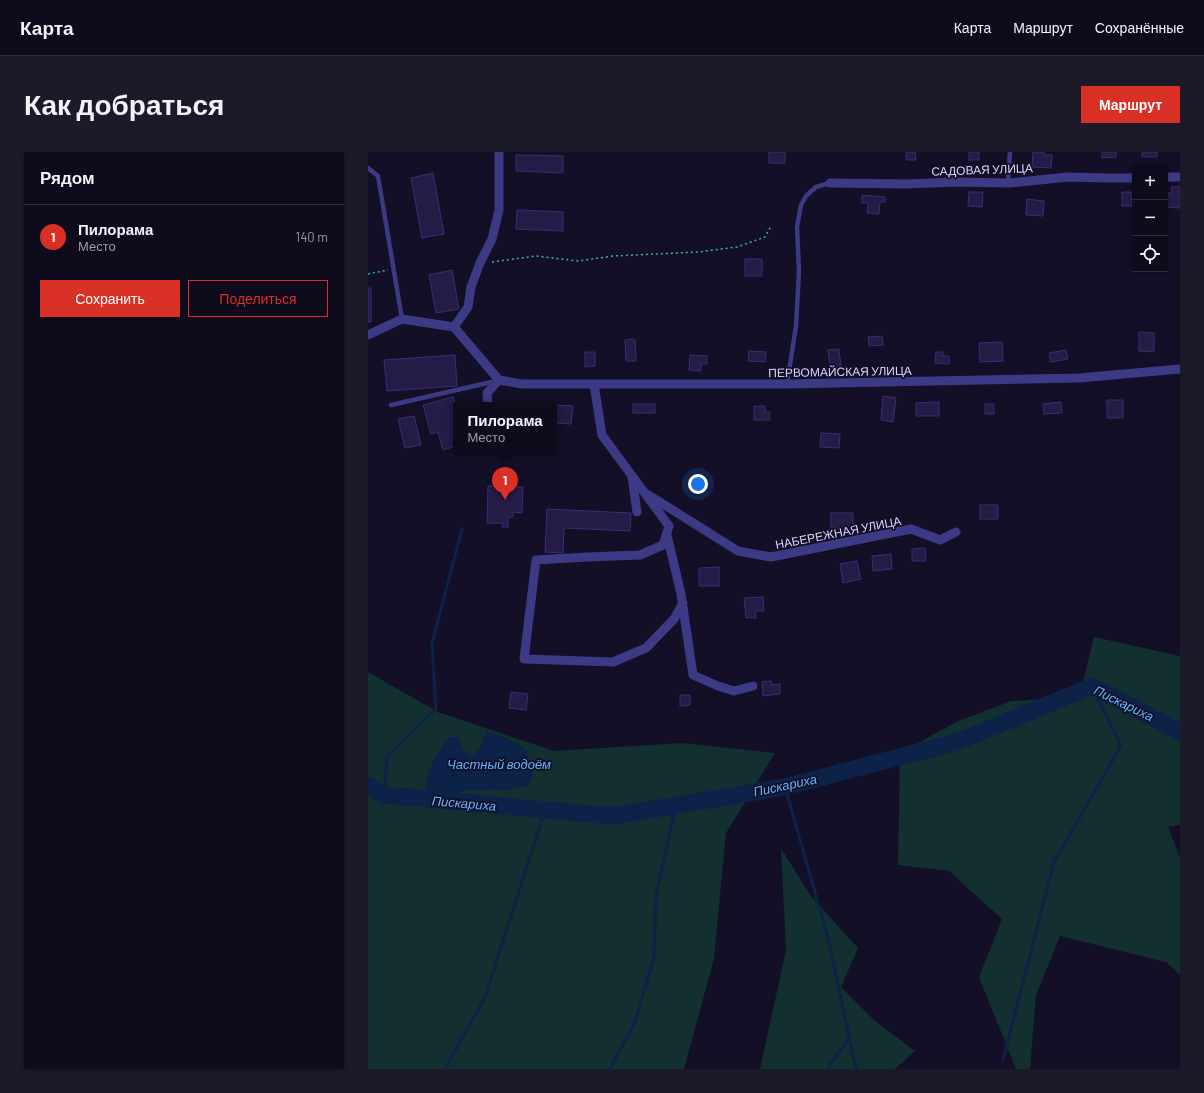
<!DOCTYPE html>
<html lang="ru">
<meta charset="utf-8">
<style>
:root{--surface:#0e0b1c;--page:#1c1929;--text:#f1f3f6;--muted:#9b9ba3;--line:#2e2b3b;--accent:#d93025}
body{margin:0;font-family:Barlow,sans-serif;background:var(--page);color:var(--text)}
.controls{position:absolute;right:12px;top:12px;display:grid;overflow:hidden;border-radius:0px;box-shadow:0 1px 3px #0004}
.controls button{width:36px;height:36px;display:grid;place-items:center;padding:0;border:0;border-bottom:1px solid var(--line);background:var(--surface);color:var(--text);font:20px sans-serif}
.you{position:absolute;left:330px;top:332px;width:14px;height:14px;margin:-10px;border:3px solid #fff;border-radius:50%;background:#1a73e8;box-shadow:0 0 0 6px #1a73e833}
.badge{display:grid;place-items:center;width:26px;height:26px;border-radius:50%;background:var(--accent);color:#fff;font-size:13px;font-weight:700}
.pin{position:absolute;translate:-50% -33px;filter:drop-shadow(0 1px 2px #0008)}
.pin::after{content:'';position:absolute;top:21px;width:14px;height:12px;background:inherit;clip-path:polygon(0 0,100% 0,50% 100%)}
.popup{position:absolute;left:85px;top:250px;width:104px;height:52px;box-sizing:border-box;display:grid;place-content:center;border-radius:0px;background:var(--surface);filter:drop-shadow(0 1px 3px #0005);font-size:13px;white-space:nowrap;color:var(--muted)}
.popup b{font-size:15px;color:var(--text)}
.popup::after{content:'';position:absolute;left:50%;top:100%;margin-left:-8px;border:8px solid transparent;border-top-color:var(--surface)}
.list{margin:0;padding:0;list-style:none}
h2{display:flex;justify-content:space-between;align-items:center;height:52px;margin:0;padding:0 16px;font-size:17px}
h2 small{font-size:13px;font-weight:400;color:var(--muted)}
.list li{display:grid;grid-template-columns:26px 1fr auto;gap:12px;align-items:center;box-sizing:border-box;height:64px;padding:0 16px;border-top:1px solid var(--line)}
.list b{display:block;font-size:15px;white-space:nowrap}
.list p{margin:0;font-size:13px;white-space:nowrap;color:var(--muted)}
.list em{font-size:13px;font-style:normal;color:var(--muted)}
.actions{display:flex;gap:8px;padding:12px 16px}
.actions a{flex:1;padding:9px 0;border:1px solid var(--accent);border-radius:0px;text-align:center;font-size:14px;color:var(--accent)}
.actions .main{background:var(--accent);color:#fff}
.icon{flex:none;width:22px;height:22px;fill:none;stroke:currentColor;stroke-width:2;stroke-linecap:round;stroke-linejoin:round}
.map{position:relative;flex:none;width:812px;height:917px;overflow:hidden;border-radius:0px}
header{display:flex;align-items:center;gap:24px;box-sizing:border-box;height:56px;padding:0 20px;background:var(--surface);border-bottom:1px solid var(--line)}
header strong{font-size:19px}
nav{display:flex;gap:22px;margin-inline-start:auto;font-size:14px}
.intro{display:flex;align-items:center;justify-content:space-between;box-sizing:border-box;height:96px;padding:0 24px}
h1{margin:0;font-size:28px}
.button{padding:10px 18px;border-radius:0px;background:var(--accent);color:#fff;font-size:14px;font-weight:700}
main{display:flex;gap:24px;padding:0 24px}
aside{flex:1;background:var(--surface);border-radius:0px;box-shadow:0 1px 3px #0004}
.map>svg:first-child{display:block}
.green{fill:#12302f}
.water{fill:#0c2248}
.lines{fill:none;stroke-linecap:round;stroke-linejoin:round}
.stream{stroke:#0c2248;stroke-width:3}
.river{stroke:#0c2248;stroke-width:17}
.building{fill:#241b47;stroke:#3b2d73}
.path{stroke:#2fb8b0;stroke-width:1.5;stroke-dasharray:2 3;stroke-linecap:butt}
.service{stroke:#3d3a85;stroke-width:4.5}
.minor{stroke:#3d3a85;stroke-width:9}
.labels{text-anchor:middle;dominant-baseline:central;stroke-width:3.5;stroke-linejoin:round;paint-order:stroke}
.street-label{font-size:12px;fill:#d9d4ff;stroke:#130f26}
.water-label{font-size:13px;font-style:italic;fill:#62b6ff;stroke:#130f26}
</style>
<header>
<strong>Карта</strong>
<nav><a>Карта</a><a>Маршрут</a><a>Сохранённые</a></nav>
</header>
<div class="intro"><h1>Как добраться</h1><a class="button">Маршрут</a></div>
<main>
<aside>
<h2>Рядом<small></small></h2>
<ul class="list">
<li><span class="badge">1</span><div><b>Пилорама</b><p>Место</p></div><em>140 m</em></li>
</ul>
<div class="actions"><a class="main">Сохранить</a><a>Поделиться</a></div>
</aside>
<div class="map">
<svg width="812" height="917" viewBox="0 0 812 917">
<rect width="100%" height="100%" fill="#130f26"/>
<!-- green -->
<path class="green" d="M726 485 812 504V673L800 675 812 706V823L798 810 692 784 668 843 662 917H648L611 825 634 767 581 719 530 713 532 601 588 570 643 549 711 546Z
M0 520 70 560 186 599 314 591 407 601 358 681 346 807 316 917H0Z
M413 696 442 743 490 796 473 835 506 868 547 899 527 917H392L418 798Z"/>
<!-- water -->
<path class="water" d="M118 579 140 587 159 598 160 605 165 610V622L159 635H147L141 639 126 637 98 639 84 642H59L58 628 66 606 81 585H90L97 602 104 605 112 595Z"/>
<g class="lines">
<!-- stream -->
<path class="stream" d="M417 635 460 786 488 917
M16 643 19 604 68 557 64 492 94 377
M635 908 686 710 753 594 724 534
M77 917 117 845 177 658
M242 917 267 870 286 805 288 743 308 653
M459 917 481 886"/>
<!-- river -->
<path class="river" d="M0 634 16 643 244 664 417 635 592 589 724 534 812 580"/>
</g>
<!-- building -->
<path class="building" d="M401 0H417V11H401Z
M538 0H547L548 8H538Z
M601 0H611V8H601Z
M665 0H676V3H684L683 16 664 15Z
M734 0H748V5L734 6Z
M774 0H789V5H774Z
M148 3 195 4V21L148 19Z
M65 21 76 82 54 86 43 26Z
M804 35H812V56L797 55V41H803Z
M601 40H615L614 55 600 54Z
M754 40H763L764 54H754Z
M494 43 517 45V50H512L511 62 499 61 500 51H494Z
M659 47 676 49 675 64 658 63Z
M149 58 195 60V79L148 77Z
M377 107H394V124H377Z
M84 118 91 157 68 161 61 123Z
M0 136H3V170H0Z
M771 180 786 181V200L771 199Z
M514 184 515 193 501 194 500 185Z
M267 187 268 209H258L257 188Z
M634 190 635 209 612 210 611 191Z
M471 197 473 214 462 215 460 198Z
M698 198 700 207 683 210 681 201Z
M381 199 398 200 397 210 380 209Z
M217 200H227V214L217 215Z
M568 200H575V204H581V212L567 211Z
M87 203 89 234 19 239 16 208Z
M322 203 339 204V212H333V219L321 218Z
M515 244 528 246 525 270 513 268Z
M85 245 88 254V294L75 298 70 280 63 282 55 253Z
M739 248H755V266H739Z
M571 250V264H548V251Z
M693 250 694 261 676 262 675 252Z
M265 252H287V261H265Z
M617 252H626V262H617Z
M188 253 205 254 203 272 186 271Z
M386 254H397V260H402V268H386Z
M46 264 53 293 37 296 30 267Z
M453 281 472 282 471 296 452 295Z
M120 334 155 335 154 361 145 360V365H140V375H134L135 371H119Z
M612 353H630V367H612Z
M179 357 263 361 262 379 196 376 195 401 177 400Z
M463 361H485V376H463Z
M557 396 558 409H544V397Z
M523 402 524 417 505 419 504 404Z
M489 409 493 427 475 431 472 412Z
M351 415V434H331V416Z
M395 445 396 459H387L388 466H378L376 446Z
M403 529 404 533 412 532V542L395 544 394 530Z
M143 540 160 542 158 558 141 556Z
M312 543H322V553L312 554Z"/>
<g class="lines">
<!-- path -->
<path class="path" d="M124 110 168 104 210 109 245 104 330 100 369 95 397 85 403 74
M0 122 20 118"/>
<!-- service -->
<path class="service" d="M0 16 10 24 34 167
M640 31 642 0
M419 232 428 174 431 119 429 75 433 53 438 44 448 35 462 31
M23 253 128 229"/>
<!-- minor -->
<path class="minor" d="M797 25H812
M462 31 538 32 588 30 642 31 700 25 739 26H767
M86 175 100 155 103 135 112 111 124 87 131 58V0
M0 183 34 167 86 175 131 228
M131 228 154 232H419L711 226 812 217
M226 232 234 283 301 374 295 393 272 403 219 405 168 408 156 507 245 510 278 496 306 467 315 451
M120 253 119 241 131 228
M264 325 269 360
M279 342 370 399 403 405 543 377 572 388 588 380
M299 383 313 442 325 523 350 534 366 539 385 534"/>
</g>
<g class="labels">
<!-- street labels -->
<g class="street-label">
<text transform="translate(614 17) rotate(-2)">САДОВАЯ УЛИЦА</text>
<text transform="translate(472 219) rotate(-1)">ПЕРВОМАЙСКАЯ УЛИЦА</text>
<text transform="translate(470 380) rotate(-11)">НАБЕРЕЖНАЯ УЛИЦА</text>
</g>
<!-- water labels -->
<g class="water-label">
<text transform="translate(756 551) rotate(26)">Пискариха</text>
<text x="131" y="612">Частный водоём</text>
<text transform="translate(417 633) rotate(-12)">Пискариха</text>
<text transform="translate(96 651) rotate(5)">Пискариха</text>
</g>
</g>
</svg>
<div class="controls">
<button>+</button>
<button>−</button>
<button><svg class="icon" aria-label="locate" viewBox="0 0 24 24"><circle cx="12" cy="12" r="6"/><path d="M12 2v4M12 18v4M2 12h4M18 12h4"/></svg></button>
</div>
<div class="you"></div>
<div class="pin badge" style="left:137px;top:348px">1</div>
<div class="popup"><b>Пилорама</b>Место</div>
</div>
</main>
